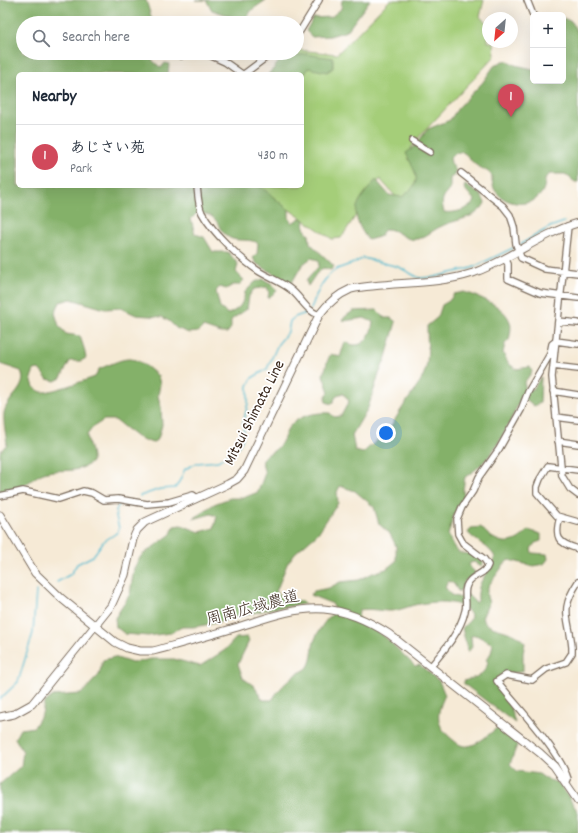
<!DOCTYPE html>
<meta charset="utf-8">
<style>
:root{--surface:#fff;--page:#f6f6f7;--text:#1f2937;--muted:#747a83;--line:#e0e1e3;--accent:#d1495b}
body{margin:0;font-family:Dekko,"Klee One",sans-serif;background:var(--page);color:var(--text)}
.controls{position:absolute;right:12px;top:12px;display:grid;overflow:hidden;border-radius:6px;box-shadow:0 4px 16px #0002}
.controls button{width:36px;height:36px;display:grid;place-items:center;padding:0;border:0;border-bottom:1px solid var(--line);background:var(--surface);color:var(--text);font:20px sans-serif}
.compass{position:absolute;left:482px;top:12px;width:36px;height:36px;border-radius:50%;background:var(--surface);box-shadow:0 4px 16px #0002;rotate:207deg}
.you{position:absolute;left:386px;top:433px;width:14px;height:14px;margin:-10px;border:3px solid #fff;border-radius:50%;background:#1a73e8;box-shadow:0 0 0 6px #1a73e833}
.badge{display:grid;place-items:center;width:26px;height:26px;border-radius:50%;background:var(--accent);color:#fff;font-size:13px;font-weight:700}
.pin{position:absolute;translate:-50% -33px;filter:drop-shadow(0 1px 2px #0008)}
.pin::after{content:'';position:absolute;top:21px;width:14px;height:12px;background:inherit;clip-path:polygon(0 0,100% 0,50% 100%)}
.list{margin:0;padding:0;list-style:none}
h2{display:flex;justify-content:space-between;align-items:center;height:52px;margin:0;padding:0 16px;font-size:17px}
h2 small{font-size:13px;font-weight:400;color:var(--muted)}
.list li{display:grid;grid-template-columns:26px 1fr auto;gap:12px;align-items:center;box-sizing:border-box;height:64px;padding:0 16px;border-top:1px solid var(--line)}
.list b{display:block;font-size:15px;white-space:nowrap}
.list p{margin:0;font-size:13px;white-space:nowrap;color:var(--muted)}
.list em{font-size:13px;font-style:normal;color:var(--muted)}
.icon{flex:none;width:22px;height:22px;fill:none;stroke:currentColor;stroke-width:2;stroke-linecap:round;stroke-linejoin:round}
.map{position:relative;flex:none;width:578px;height:833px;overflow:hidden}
.search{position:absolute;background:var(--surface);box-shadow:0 4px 16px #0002;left:16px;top:16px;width:288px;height:44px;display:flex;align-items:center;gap:10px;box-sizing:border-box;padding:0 14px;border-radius:22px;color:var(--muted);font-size:15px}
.panel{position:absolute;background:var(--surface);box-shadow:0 4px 16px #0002;left:16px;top:72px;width:288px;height:116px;border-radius:6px}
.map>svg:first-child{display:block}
.green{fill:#a5ce79;stroke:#707c4c}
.forest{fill:#84b169;stroke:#606e44}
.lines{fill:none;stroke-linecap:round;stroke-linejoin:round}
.stream{stroke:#4eb8cc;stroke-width:1.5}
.minor-casing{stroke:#7c6d5e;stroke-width:8}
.tertiary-casing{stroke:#7c6d5e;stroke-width:9}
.secondary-casing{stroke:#7c6d5e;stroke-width:9}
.minor{stroke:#fff;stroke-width:5.5}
.tertiary{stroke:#fff;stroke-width:7}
.secondary{stroke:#fff;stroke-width:7}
.labels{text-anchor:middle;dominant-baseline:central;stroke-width:3.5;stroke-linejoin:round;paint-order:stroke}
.street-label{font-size:16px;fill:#3b2a1e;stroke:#fff}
</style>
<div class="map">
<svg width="578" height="833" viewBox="0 0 578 833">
<rect width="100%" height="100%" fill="#fff"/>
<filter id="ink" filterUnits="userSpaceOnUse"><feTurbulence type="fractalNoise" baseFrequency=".025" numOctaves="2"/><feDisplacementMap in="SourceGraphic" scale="8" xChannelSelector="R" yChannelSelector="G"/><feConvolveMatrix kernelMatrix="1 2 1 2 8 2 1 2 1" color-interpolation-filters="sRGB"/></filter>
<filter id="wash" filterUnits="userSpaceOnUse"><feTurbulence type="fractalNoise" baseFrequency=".012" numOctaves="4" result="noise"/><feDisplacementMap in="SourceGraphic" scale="16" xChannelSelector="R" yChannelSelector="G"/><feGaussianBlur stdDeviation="0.9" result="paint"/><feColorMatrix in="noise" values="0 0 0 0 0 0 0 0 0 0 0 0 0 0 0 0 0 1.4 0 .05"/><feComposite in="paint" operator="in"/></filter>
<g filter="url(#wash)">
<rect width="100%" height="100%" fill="#f6ead6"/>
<!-- green -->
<path class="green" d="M390 0H484L480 17 488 24V42H494L495 56 419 137 411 148 427 176 404 206 380 179 341 238 332 239 259 189V186H302V74L290 57 297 53 298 50 337 54Z"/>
<!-- forest -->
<path class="forest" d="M0 0H146L153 23H23V53H148L152 60 161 68 165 63 169 64 168 74H18V186H260L289 210V218L292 223 300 218 305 220 304 228 309 235 310 243 334 266 331 270 323 268 316 274 308 286 306 281 319 266 318 260 311 258 302 265 291 284 257 264 253 258 257 254 258 243C249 238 238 242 230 238 214 229 223 214 197 213L191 219 195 234 204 237 213 252H228L238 264 236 272 244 280 239 285H233L226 289 220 287 216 291 220 308 228 314C239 309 243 305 245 292L255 282 263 279 272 284 277 291 268 298 269 292 267 287 254 289 249 296 247 309 231 320V328L227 333H221L203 327 198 332 189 333 176 328 169 321 162 317 136 315 121 308 105 309 71 299 60 302 55 313 59 326 66 334 80 336 84 348 86 358 81 361H70L61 378 55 381 47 379 39 369 34 370 31 378 34 387C36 389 39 391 42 392 49 393 86 380 95 377L99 369C130 356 132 353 158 376L160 384 158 396 161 407 162 425 158 439 152 443 137 437 115 420H104L93 427 87 435C88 445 93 452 92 462 89 464 85 467 81 468 68 473 54 468 41 474 29 480 15 497 0 491V452L7 444C6 435 3 422 4 413 7 397 29 388 21 371L0 364Z
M195 0H266L253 9 241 23H234L233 17 212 10 206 0Z
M342 0H370L347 31 330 36 312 37 306 31 313 18 331 17 341 9Z
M563 18 572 22 578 34V182H575L565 174H550L545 178C547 215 489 209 492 176 488 170 482 169 476 165 466 158 466 145 450 157L451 163 456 171 455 175 450 178V189C442 197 441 201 444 212 454 214 470 209 475 201L464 188 465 185 481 195 485 203C477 219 456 219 442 226 434 229 425 238 417 239 404 242 398 228 385 229L379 237 368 240C348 212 355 204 376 180L389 195 402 197C424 181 416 175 406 153L413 148 428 129 450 120 458 108 483 82 494 66 503 61H508L515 65 533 69V81H563Z
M288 53 297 56 305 54 333 58V68L327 72 308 68 304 76 302 89V74H268C276 68 279 58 288 53Z
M464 292C478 296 505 306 510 322 512 327 510 335 509 340L505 344 503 353 509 364 516 369 530 367 532 372 524 383 526 390 533 389 541 377 540 403 534 406 527 400 521 398C507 428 494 460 465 477L463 490 464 497 454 514 448 535 455 549 460 553 472 554 483 562 482 566 474 562 470 563 469 566 475 572V574L465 581 460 591H458L454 584 449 581 445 587 451 595 461 598 464 593 468 595 476 603 478 601C476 580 488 576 495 557 489 546 478 543 468 533L471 528 481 527C495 544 513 549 528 530L541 534V541L535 543 531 549 532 553 547 554 548 559 544 564 533 566 509 560C503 564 502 568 497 574 490 584 483 590 489 602L482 618C487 632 513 627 525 643L523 653V671C513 675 502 669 496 680L511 709 515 723 464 684V681C475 677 485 676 488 662L486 660 491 653 493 644 476 635 471 636 472 647 468 652 462 628 470 620 471 615C462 599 436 601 420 604 410 605 400 611 390 611 378 611 371 608 359 610L358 619 384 636 415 666 420 665 439 681 445 695C436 714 435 725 452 739 457 743 461 747 468 746 478 745 490 733 497 728L508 734 517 745 510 764 517 771 539 774 546 779 556 782 564 790 578 812V833H0V784L21 766 23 752 15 738 20 729 34 727 42 714 44 703 53 696 81 694 99 675 103 660 114 657 132 663 151 659H174L200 666 225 650 236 638 247 637 249 641 238 664 243 678 254 686 263 700H272C278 690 286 682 295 675 299 672 305 671 308 667 312 660 312 654 313 646 315 635 325 619 334 613L333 604 310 595 314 591 329 588 340 582 359 580 373 573 386 569 396 561V546L390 534 379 524 374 507 355 491 340 486 337 492 338 503 318 533 295 553 287 564 276 592 282 600 303 601 305 604 269 609 211 624 193 627H182L170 633 148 636 125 634 116 627 115 618 130 594 134 568 141 556 171 534 174 526 181 525 200 532 214 528 217 516 211 514 193 519 214 504 230 498H243L258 492 265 473C257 453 271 456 278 447 283 442 284 437 287 431 294 416 315 412 330 413L334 417 341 416 349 401 343 393 337 395 332 404 326 402 325 397 329 392 323 375C327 367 326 361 331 354L340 357 345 342C348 342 351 345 354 345 366 346 372 332 373 322L364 318 344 321 342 319 353 311 377 310 385 318H391L396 322 386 357 379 374 368 408 352 435 355 451 363 453C369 446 377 442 383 435 391 428 394 421 399 413 408 398 421 385 426 368 429 354 427 340 427 326L438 317 442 305 449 301 454 294Z"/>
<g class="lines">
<!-- stream -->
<path class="stream" d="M521 244 550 227 564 222
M311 309C315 295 324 276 337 269 346 265 355 264 363 258L399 267 419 278 434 277 472 268 513 248
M140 496 160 489 175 488 178 484 185 469 197 463 218 461 237 448 242 440 244 434 243 424 248 403V386L252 378 267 369 278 344 288 332 290 321 295 317 309 312
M57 582 71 574 77 564 93 556 103 542 118 532 119 528C116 516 112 510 123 501
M0 699 18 682 33 633 36 591"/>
</g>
</g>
<g filter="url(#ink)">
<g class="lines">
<defs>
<path id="minor" d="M527 0 533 15
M297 36 319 0
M205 53 225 62 242 74
M181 56 182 53
M244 74 272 53
M412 141 430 152
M461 173 503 206 510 215 514 227 516 244 521 258 545 269 578 273
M197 186C198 195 198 205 202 213 213 233 241 260 260 272 270 278 281 282 290 289 301 297 305 310 319 315
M568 226 552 377 562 476 570 489 578 495
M505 259 508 264V279L540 293 578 298
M558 321 578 323
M553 366 578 369
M553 391 578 395
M556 417 578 420
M558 441 578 444
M578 470 548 466 540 479 537 487V493L557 516 578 522
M0 496 23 491 59 499 83 491 92 493 104 500 118 499 147 504 169 502 193 495 197 498
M560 517C554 538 558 543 578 549
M431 666C445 649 460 632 465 611 468 602 462 591 468 583 473 574 485 575 488 565L484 559 463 543 458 534 457 519 462 507 473 491 479 477 499 449 521 410 528 392 550 354 552 344 556 341 578 344
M566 783 568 779C559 750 517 707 497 681L506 675 532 680 546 669 566 662 572 653V647C569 616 559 611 578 582"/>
<path id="tertiary" d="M0 515 35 573 61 598 115 642 127 648 140 651H153C181 644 210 635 238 627 266 618 294 607 324 609 348 611 369 621 389 634L540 753 554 766 578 801"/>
<path id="secondary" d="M0 717 14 714 32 704 111 606 125 575 133 539 137 530 145 522 228 484 237 479 244 471 319 315C328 303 337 295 351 289 391 281 433 286 473 273 510 260 540 234 578 223"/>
</defs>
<!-- minor casing -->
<use href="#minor" class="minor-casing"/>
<!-- tertiary casing -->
<use href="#tertiary" class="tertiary-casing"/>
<!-- secondary casing -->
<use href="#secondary" class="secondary-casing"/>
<!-- minor -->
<use href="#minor" class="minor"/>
<!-- tertiary -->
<use href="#tertiary" class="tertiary"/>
<!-- secondary -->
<use href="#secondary" class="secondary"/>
</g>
</g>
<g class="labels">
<!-- street labels -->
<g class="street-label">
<text transform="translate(255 413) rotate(-63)">Mitsui Shimata Line</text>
<text transform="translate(253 609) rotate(-15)">周南広域農道</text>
</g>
</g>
</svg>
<div class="controls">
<button>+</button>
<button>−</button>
</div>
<svg class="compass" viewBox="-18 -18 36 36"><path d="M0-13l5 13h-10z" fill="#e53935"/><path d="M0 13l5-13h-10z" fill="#747a83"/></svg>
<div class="you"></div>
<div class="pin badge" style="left:511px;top:117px">1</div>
<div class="search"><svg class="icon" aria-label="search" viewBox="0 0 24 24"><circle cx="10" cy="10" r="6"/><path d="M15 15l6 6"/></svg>Search here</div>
<section class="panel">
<h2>Nearby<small></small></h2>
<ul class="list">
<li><span class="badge">1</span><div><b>あじさい苑</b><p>Park</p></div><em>430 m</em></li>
</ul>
</section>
</div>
